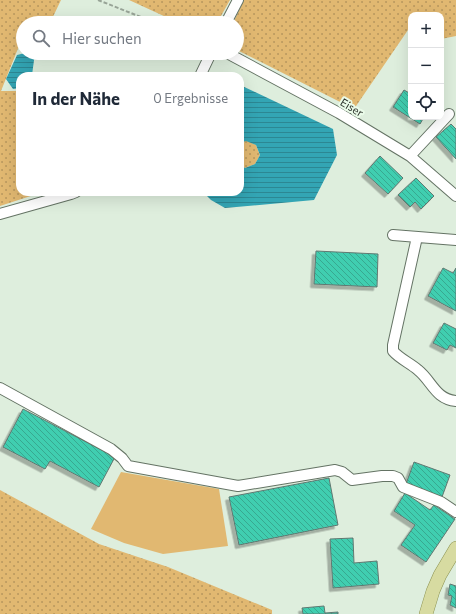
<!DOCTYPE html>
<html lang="de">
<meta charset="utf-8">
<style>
:root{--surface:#fff;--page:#f2f2f3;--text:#1f2937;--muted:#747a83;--line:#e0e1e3}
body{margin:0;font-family:Commissioner,sans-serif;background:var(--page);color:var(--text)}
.controls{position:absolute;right:12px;top:12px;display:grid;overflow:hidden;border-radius:8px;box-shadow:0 4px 16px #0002}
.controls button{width:36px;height:36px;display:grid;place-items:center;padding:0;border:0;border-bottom:1px solid var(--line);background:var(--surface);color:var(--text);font:20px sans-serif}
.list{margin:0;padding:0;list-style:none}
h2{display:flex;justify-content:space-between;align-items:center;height:52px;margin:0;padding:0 16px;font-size:17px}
h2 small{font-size:13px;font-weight:400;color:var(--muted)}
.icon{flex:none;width:22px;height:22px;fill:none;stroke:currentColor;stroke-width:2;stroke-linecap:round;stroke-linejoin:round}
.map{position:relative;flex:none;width:456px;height:614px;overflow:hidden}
.search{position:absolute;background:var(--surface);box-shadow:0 4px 16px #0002;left:16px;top:16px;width:228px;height:44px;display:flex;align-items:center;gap:10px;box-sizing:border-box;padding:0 14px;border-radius:22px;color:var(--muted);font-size:15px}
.panel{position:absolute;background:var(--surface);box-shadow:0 4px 16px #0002;left:16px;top:72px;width:228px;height:124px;border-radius:12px}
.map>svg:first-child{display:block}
.grass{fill:url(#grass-dots)}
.pitch{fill:#e1b871}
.water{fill:url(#water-rules)}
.building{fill:url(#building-back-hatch);stroke:#617871;filter:url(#shadow)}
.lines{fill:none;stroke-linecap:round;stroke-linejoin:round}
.minor-casing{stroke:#647364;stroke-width:12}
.major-casing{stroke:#8b914f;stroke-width:14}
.path{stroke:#98a497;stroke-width:2;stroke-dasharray:4 2;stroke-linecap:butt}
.minor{stroke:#fff;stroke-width:10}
.major{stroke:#d7dba1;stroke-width:13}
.labels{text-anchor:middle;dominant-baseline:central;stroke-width:4;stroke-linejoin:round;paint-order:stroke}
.street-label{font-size:11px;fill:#2e342d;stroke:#ebfcea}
</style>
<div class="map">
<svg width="456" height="614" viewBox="0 0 456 614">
<defs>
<pattern id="grass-dots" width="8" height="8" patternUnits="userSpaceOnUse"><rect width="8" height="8" fill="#e1b871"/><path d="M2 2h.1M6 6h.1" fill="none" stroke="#b7965d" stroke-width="1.8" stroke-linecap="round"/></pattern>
<pattern id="water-rules" width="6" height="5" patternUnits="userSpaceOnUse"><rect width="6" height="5" fill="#33a5b4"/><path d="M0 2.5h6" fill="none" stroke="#2c8793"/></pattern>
<pattern id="building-back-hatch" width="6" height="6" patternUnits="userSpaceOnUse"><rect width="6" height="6" fill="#41ceb0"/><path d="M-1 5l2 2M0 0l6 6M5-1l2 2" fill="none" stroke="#37a890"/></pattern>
<filter id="shadow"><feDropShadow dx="-3.5" dy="3.5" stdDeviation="0" flood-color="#0004"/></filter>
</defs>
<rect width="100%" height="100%" fill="#deeedd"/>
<!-- grass -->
<path class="grass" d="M0 0H61L50 23H23V45L19 46 1 91H20V192H43L0 206Z
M129 0H230L217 23H179Z
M244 0H456V36L441 39V15H411V31L408 30 354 109 237 50V23H233Z
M246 140 256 145 260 155 255 164 245 168 240 165V143Z
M0 490 99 544 168 567 272 610V614H0Z"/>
<!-- pitch -->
<path class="pitch" d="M121 472 219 489 228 546 163 554 124 543 91 529Z"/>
<!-- water -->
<path class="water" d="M25 53H35L32 75V76H20V88L13 89 6 79 17 55Z
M240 85 333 129 337 155 314 200 225 208 211 200 203 192H240V165L245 168 255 164 260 155 256 145 246 141 240 143Z"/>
<!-- building -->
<path class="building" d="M404 90 411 94V117H424L420 124 393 107Z
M451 124 456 129V159L436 137Z
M380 156 403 178 388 194 365 173Z
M416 178 434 196 421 209 415 202 410 207 398 195Z
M316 251 378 254 377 287 314 284Z
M443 268 453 273 456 268V311L428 296Z
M444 323 456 329V348L450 345 447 350 433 343Z
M23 409 115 457 99 487 50 461 45 469 3 447Z
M414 462 450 475 442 497 406 484Z
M329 478 338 525 239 545 229 497Z
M405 493 430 510 434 505 455 519 426 562 401 545 415 525 394 511Z
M353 538 354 563 377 561 379 584 333 588 330 539Z
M450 584 456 586V608L450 605 452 596 448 595Z
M324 606 325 613 338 612V614H303L302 608Z"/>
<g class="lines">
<defs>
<path id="minor" d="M226 23 238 0
M227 53 339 113 410 156 456 196
M200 76 211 53
M410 156 449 114
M0 214 71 194 76 192
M393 235 456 240
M417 237 393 345V351C400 359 410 363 418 370 432 381 435 399 456 401
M0 388 111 449 122 458 128 466 238 486 335 470 342 472 352 480 382 476H393L398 478 403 487 441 502 456 512"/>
<path id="major" d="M426 614 433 591 440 575 456 548"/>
</defs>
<!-- minor casing -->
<use href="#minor" class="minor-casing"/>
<!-- major casing -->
<use href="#major" class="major-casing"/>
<!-- path -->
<path class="path" d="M98 0 156 23"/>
<!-- minor -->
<use href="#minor" class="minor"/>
<!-- major -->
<use href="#major" class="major"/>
</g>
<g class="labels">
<!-- street labels -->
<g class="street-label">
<text transform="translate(352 107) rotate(31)">Eiser</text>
</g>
</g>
</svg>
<div class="controls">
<button>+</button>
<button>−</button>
<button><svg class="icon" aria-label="locate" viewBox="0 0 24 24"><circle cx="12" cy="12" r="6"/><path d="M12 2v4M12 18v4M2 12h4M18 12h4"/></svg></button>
</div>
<div class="search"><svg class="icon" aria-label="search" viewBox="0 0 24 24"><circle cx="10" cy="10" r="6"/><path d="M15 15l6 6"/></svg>Hier suchen</div>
<section class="panel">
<h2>In der Nähe<small>0 Ergebnisse</small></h2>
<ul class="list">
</ul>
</section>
</div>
